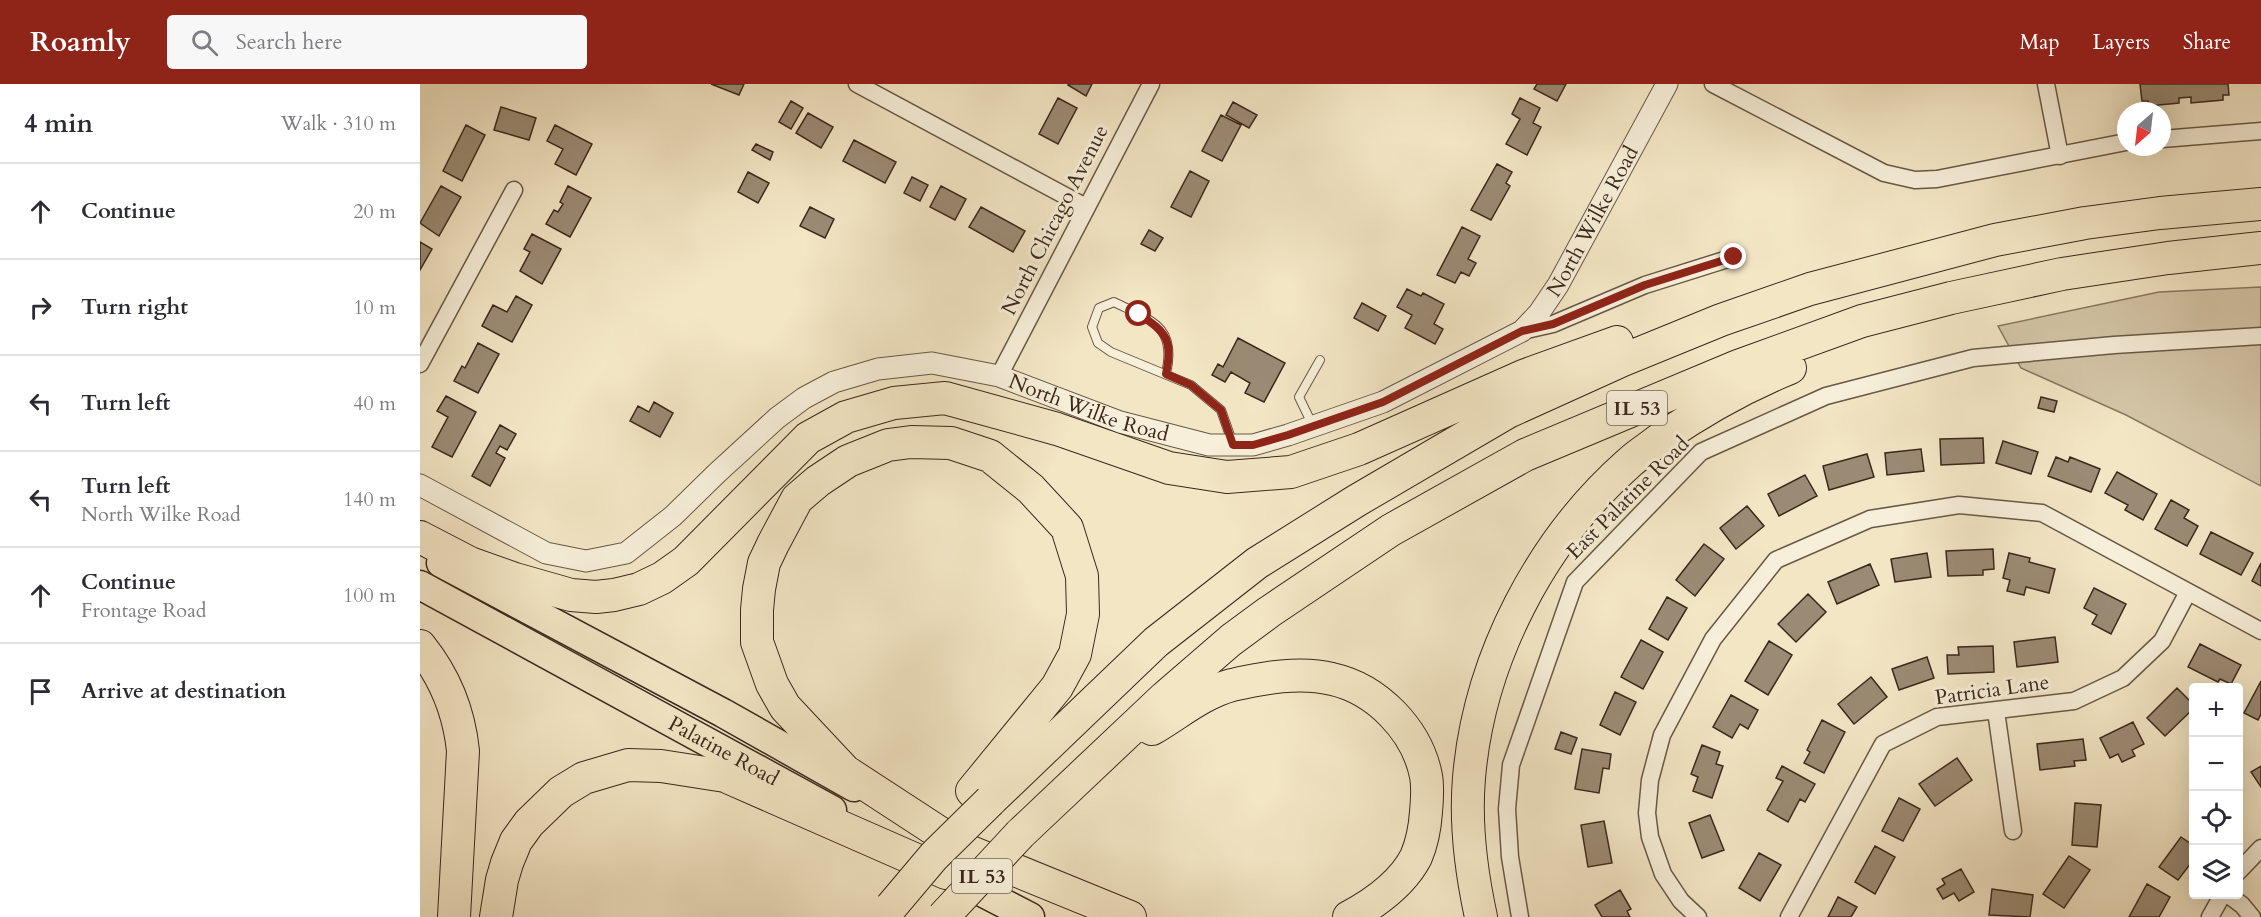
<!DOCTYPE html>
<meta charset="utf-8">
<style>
:root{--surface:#fff;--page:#f7f7f7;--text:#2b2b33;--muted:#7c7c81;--line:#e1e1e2;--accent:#8f2418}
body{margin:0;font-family:Cardo,serif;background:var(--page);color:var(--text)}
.controls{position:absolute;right:18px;bottom:18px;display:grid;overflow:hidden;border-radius:6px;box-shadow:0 6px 24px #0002}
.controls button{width:54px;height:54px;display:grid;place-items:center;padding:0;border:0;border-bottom:2px solid var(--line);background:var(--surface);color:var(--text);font:30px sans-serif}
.compass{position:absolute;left:1697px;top:18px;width:54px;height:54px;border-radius:50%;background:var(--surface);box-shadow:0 6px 24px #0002;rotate:208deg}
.stop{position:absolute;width:18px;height:18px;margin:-14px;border:4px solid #8f2418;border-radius:50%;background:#fff}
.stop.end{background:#8f2418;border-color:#fff;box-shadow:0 2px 6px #0008}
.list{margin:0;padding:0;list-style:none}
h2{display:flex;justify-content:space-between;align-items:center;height:78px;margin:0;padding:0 24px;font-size:26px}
h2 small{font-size:20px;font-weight:400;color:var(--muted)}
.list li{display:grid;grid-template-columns:39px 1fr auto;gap:18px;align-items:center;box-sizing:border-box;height:96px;padding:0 24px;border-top:2px solid var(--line)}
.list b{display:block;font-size:22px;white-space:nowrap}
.list p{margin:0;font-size:20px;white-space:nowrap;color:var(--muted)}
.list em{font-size:20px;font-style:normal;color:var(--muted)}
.icon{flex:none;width:33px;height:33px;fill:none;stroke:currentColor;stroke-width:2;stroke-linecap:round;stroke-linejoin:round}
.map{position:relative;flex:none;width:1841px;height:833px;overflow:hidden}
header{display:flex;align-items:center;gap:36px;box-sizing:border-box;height:84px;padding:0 30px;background:var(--accent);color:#fff}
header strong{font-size:28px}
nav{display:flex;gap:33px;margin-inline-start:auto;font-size:21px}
.search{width:420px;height:54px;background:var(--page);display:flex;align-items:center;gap:15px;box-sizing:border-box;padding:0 21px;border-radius:6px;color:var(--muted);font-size:22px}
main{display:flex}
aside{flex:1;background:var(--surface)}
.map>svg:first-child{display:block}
.green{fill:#d4c6a8;stroke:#887762;stroke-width:1.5}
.building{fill:#9b8b74;stroke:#3b281c;stroke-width:1.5}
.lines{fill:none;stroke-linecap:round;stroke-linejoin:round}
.service-casing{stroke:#695846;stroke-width:10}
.minor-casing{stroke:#695846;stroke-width:19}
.tertiary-casing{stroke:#695846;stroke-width:23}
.trunk-casing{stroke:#3b281c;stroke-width:31}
.motorway-casing{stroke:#3b281c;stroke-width:34}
.service{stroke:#f7efd9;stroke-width:8}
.minor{stroke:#f7efd9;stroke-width:16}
.tertiary{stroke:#f7efd9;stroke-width:21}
.trunk{stroke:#f3e6c5;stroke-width:28}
.motorway{stroke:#f3e6c5;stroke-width:32}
.motorway-bridge-casing{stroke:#3b281c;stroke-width:34;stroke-linecap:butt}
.motorway-bridge{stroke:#f3e6c5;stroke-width:32}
.route{stroke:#8f2418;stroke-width:8}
.labels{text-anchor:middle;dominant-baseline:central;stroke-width:6;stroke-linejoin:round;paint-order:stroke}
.shield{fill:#f7efd9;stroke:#736455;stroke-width:1.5}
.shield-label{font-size:20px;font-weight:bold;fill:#3b281c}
.street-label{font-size:21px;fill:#3b281c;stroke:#f7efd9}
</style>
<header>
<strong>Roamly</strong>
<div class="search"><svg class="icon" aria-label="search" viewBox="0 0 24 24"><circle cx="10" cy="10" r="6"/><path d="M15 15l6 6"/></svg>Search here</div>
<nav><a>Map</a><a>Layers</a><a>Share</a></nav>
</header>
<main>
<aside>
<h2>4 min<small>Walk · 310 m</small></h2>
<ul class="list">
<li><svg class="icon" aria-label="ahead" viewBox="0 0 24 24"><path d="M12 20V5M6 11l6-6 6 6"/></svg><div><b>Continue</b></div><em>20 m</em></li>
<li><svg class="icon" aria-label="right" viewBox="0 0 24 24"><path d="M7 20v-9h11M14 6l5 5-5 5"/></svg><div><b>Turn right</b></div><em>10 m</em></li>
<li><svg class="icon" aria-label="left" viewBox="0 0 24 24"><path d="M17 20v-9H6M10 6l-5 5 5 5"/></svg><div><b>Turn left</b></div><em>40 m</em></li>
<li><svg class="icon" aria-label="left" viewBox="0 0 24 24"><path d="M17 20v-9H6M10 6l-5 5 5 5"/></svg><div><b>Turn left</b><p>North Wilke Road</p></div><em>140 m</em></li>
<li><svg class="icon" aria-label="ahead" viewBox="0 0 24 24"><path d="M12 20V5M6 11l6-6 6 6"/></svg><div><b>Continue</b><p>Frontage Road</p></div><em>100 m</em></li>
<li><svg class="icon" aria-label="arrive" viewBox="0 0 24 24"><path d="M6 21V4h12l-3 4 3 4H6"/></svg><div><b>Arrive at destination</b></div></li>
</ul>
</aside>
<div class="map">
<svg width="1841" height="833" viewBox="0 0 1841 833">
<rect width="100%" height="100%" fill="#f3e6c5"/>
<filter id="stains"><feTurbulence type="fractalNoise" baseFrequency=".00333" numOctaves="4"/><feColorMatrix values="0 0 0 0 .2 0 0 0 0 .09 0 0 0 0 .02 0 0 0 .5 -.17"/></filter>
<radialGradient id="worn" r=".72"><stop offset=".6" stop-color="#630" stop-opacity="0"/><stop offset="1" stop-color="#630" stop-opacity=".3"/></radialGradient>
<!-- green -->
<path class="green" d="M1841 203V402L1706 331 1601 284 1578 242 1739 208Z"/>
<!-- building -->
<path class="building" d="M291 0H324L319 11Z
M649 0H672L666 12 648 1Z
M1117 0H1146L1137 17 1114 5Z
M1720 0H1808L1809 11H1803V16L1771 19V13L1759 14V19L1729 22 1728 17H1722Z
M638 14 657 24 638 60 619 50Z
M1100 14 1120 24 1113 39 1121 43 1107 71 1086 60 1100 35 1092 30Z
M371 17 383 24 371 45 359 38Z
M813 18 837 31 829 44 806 31Z
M81 23 116 34 109 56 74 46Z
M388 29 413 43 401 64 376 49Z
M801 31 821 41 802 77 782 67Z
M46 41 65 51 42 97 23 87Z
M135 41 172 60 156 91 135 80 143 65 127 57Z
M434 56 476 78 465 99 423 77Z
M336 60 353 68 350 76 332 66Z
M1077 80 1092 88 1086 99 1090 102 1071 136 1051 126Z
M770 87 789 97 771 133 751 123Z
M328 88 349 99 338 119 318 108Z
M492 93 508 101 500 117 484 109Z
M21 102 41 113 19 152 0 139Z
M148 102 171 114 150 153 126 140 134 126 138 128 143 120 140 118Z
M521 102 546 115 535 136 510 123Z
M390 123 414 135 405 154 380 142Z
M561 123 605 147 593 168 549 143Z
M1042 143 1060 152 1048 175 1056 179 1049 192 1041 188 1035 199 1017 191Z
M729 146 743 154 735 167 721 160Z
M112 150 141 165 122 200 100 187 110 168 104 165Z
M0 158 12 165 0 186Z
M987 205 1001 212 1003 209 1024 220 1014 240 1023 245 1015 260 985 244 992 231 977 223Z
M96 212 112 221 92 258 62 242 73 221 87 228Z
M942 219 966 232 958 247 934 234Z
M818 254 865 279 844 318 825 309 830 299 811 288 805 298 792 291 798 280 803 283Z
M58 259 79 270 58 309 34 297 42 282 45 284Z
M26 312 56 328 32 373 12 363 28 333 17 327Z
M1621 313 1637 317 1634 328 1618 324Z
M234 318 253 329 240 353 210 337 218 322 229 328Z
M80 341 96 350 87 366 80 362 76 369 85 374 70 402 52 392Z
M1563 354 1564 379 1521 381 1520 355Z
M1583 357 1618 368 1611 390 1576 379Z
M1501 365 1504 387 1467 391 1465 369Z
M1447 370 1454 393 1409 406 1403 382Z
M1636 373 1648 378 1650 373 1680 385 1671 408 1628 392Z
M1697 388 1737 410 1723 436 1705 426 1708 421 1685 409Z
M1385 391 1397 412 1359 432 1348 410Z
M1751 416 1769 426 1764 434 1778 442 1767 462 1735 445Z
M1327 422 1344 442 1316 465 1300 444Z
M1791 448 1833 469 1821 491 1780 470Z
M1284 460 1304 475 1275 512 1256 496Z
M1573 465 1574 485 1563 486V491L1528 492 1526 467Z
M1507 469 1511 493 1475 498 1471 475Z
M1589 469 1610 474 1609 478 1635 485 1629 509 1606 503 1604 511 1587 507 1590 496 1583 494Z
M1841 479V502L1832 497Z
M1450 480 1459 501 1417 520 1408 498Z
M1674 504 1706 520 1691 550 1672 540 1677 531 1664 524Z
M1388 510 1406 528 1376 558 1358 540Z
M1247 513 1267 524 1248 556 1229 545Z
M1635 553 1638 578 1597 583 1594 558Z
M1221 556 1243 568 1223 605 1201 593Z
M1349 557 1372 571 1348 611 1325 597Z
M1780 560 1821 581 1811 600 1800 595 1798 598 1768 583Z
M1573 562 1574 588 1528 590 1527 571H1539L1538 563Z
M1507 573 1514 594 1479 606 1472 585Z
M1451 593 1467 613 1434 640 1418 620Z
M1841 597V630L1838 636 1824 629Z
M1757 604 1774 621V624L1745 652 1727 634Z
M1195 608 1216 618 1200 651 1180 641Z
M1311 611 1338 626 1328 645 1320 640 1312 654 1293 643Z
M1402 636 1425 648 1404 689 1384 679 1390 668 1387 666Z
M1713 638 1724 660 1712 666 1715 672 1702 678 1698 670 1690 674 1680 654Z
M1141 648 1157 654 1151 670 1135 665Z
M1663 655 1666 676 1654 677 1655 682 1620 686 1617 660Z
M1282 661 1300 668 1296 680 1303 682 1292 714 1273 707 1278 693 1271 690Z
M1162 665 1191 670 1189 685 1183 684 1179 709 1155 705Z
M1537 674 1552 696 1515 722 1499 700Z
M1362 682 1395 700 1385 718 1380 715 1368 738 1347 726 1363 697 1356 694Z
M1841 682V703L1831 688Z
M1479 714 1500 725 1483 757 1462 747Z
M1655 719 1681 721 1677 763 1652 761Z
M1290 731 1304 766 1282 774 1269 739Z
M1184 737 1192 779 1168 783 1161 741Z
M1761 753 1774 762V775L1758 796 1739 783Z
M1455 762 1475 773 1455 810 1435 798Z
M1339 769 1361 781 1340 817 1319 804Z
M1649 772 1670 786 1644 824 1623 810Z
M1541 785 1554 808 1539 817 1534 809 1523 815 1517 805 1525 800 1522 795Z
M1727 800 1750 813 1739 833H1709Z
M1572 805 1613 811 1610 833 1569 831Z
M1200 806 1211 825 1207 827 1210 833H1182L1175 821Z
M1418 813 1437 823 1431 833H1408Z"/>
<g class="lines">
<defs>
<path id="service" d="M746 290C757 242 732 237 694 218L679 224 672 243 678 259 691 268 771 301 801 326 813 360
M893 342 879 313 900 276"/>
<path id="minor" d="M437 0 666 123
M1293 0 1464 89 1495 96 1517 95 1706 58
M1626 0 1640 72
M1742 55 1841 47
M1102 247 1133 240 1225 201 1314 173
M0 280 94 106
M579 292 731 0
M1576 627 1593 747
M1818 788 1841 764
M1807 810 1822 821 1832 833
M1100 833 1090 773 1087 725 1091 681 1155 498 1281 368 1406 312 1553 274 1694 261 1841 252
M1278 833 1261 817 1243 790 1230 753 1227 729 1230 696 1242 651 1293 555 1356 476 1450 435 1539 421 1622 429 1841 547
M1369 833 1463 660 1517 633 1654 617 1703 594 1742 557 1768 508
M1790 833 1803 810"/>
<g id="tertiary">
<path id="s1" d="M0 401 126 469 166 477 206 469 253 432 297 389 357 334 384 314 414 298 458 285 512 279 579 292 700 338 789 361H833L868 351 963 318 1102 247 1119 229 1138 201 1247 0"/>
</g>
<g id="trunk">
<path d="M21 479 303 629 434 703"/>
<path id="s2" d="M0 501 412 726"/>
<path d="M531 792 610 833"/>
</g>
<path id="motorway" d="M0 453 50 479 95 495 151 511 176 513 194 511 219 505 242 494 266 477 388 354 426 333 474 319 525 314 637 345 749 384 807 393 871 388 939 365 1103 292 1197 258
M0 562C25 593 39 627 43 667L34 833
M732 645C758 630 782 609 812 601 843 594 880 587 912 595 957 605 997 646 1006 692 1008 703 1007 717 1006 728 1005 743 1002 759 996 773 982 800 955 819 929 833
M552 707 637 603 655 570 663 530 662 492 647 444 611 405 570 372 531 359 491 358 468 361 428 377 398 397 377 415 353 460 344 479 339 505 337 526V558L352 600 365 623 425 687 546 766 710 833
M570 717 736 558 837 479 936 417 1088 328 1203 276 1301 236 1390 205 1575 156 1665 139 1740 129 1841 120
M600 750 745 613 811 556 849 528 971 446 1105 371 1318 282 1442 237 1531 214 1642 190 1748 174 1841 164
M76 833 82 796 87 779 96 757 109 739 141 708 164 694 208 681 241 682 305 692 526 789
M1061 833C1051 787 1045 740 1049 694 1059 575 1121 456 1210 378 1219 370 1230 363 1239 356 1281 327 1323 303 1370 284"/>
</defs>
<!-- service casing -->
<use href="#service" class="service-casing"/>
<!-- minor casing -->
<use href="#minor" class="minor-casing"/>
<!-- tertiary casing -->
<use href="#tertiary" class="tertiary-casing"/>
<!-- trunk casing -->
<use href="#trunk" class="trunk-casing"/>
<!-- motorway casing -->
<use href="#motorway" class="motorway-casing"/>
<!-- service -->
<use href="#service" class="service"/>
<!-- minor -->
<use href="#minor" class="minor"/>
<!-- tertiary -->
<use href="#tertiary" class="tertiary"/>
<!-- trunk -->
<use href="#trunk" class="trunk"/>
<!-- motorway -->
<use href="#motorway" class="motorway"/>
<defs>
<path id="motorway-bridge" d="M471 823 514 772 570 717
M523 833 600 750"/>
</defs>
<!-- motorway-bridge casing -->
<use href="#motorway-bridge" class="motorway-bridge-casing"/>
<!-- motorway-bridge -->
<use href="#motorway-bridge" class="motorway-bridge"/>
</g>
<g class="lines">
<!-- route -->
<path class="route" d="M719 230C747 249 753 256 746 290L771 301 801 326 813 361H833L868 351 963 318 1102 247 1133 240 1225 201 1314 173"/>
</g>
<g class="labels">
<!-- shield labels -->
<g class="shield">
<rect x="1187" y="307" width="60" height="34" rx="4.5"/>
<rect x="532" y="775" width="60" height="34" rx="4.5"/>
</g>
<g class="shield-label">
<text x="1217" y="324">IL 53</text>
<text x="562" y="792">IL 53</text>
</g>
<!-- street labels -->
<g class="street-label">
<text transform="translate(635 136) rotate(-63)">North Chicago Avenue</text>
<text stroke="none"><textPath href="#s1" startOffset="1353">North Wilke Road</textPath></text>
<text stroke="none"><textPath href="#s1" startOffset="759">North Wilke Road</textPath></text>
<text transform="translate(1208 414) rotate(-45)">East Palatine Road</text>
<text transform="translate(1572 606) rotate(-8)">Patricia Lane</text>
<text stroke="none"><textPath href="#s2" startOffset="346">Palatine Road</textPath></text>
</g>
</g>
<rect width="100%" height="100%" filter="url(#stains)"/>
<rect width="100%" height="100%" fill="url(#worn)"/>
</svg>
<div class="controls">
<button>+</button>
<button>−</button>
<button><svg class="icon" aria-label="locate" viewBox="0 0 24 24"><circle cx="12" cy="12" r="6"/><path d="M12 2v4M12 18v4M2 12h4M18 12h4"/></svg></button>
<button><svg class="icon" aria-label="layers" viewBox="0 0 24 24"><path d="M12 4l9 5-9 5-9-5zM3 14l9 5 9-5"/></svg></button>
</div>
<svg class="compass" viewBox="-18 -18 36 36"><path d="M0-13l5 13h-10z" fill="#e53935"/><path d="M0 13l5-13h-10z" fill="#7c7c81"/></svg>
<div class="stop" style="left:719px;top:230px"></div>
<div class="stop end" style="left:1314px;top:173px"></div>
</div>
</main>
